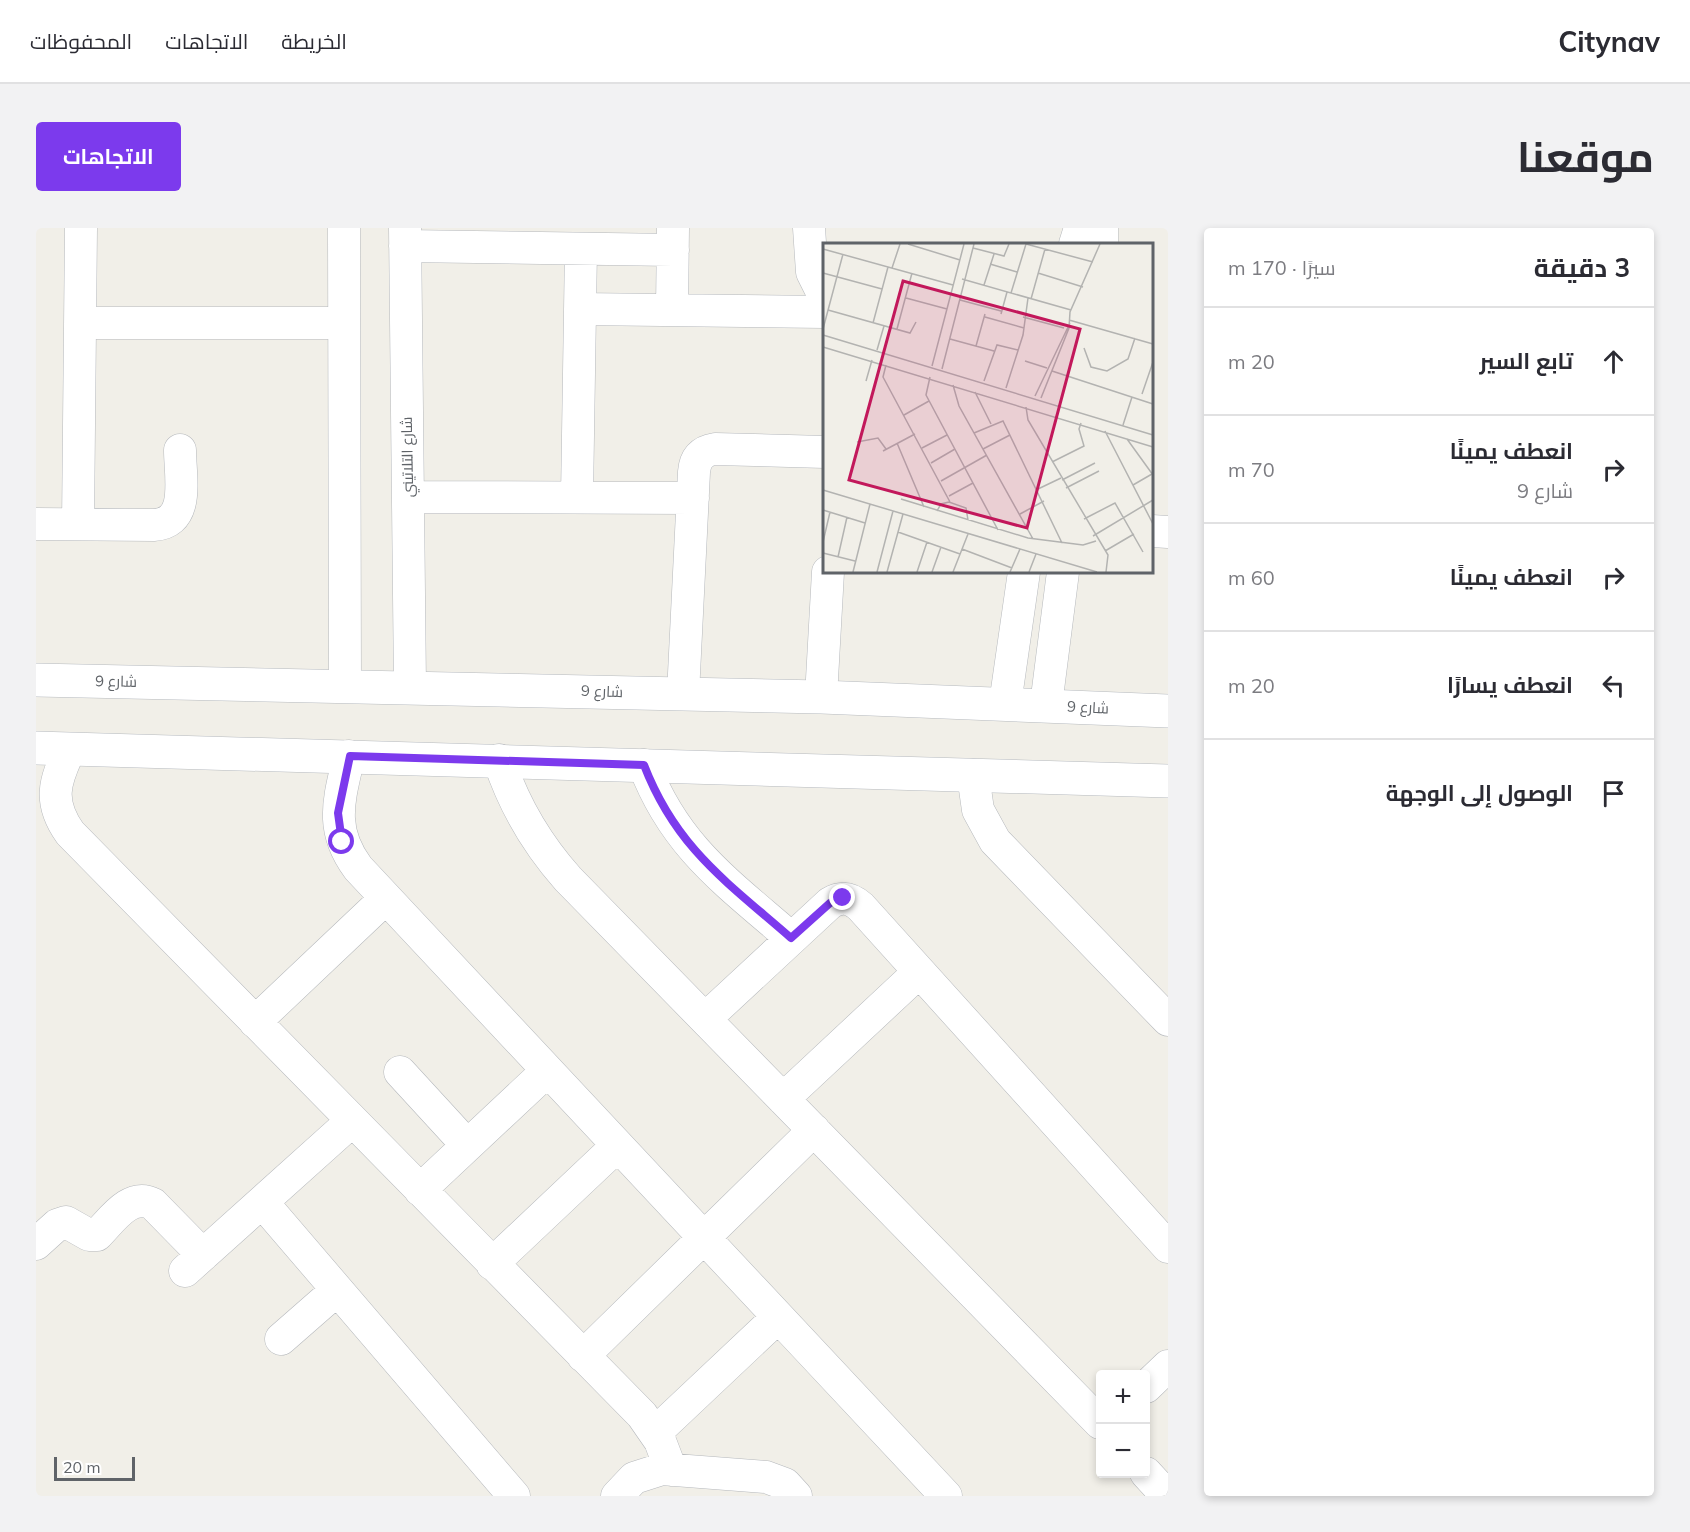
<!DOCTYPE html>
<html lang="ar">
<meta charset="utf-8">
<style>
:root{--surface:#fff;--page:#f2f2f3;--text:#2b2b33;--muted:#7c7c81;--line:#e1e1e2;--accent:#7c3aed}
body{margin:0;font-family:Mulish,Cairo,sans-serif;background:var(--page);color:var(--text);direction:rtl}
.controls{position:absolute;right:18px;bottom:18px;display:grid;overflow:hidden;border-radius:6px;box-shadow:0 3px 9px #0003}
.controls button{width:54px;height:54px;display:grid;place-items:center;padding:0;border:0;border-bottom:2px solid var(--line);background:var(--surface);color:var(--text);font:30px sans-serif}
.scale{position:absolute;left:18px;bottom:15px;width:81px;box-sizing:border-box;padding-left:6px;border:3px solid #5f6368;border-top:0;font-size:16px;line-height:21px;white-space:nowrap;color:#5f6368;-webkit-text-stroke:4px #fff;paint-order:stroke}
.stop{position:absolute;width:18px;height:18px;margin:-14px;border:4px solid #7c3aed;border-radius:50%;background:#fff}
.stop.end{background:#7c3aed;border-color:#fff;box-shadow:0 2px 6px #0008}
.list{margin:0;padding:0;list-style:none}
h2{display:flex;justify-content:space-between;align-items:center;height:78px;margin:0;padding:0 24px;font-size:26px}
h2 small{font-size:20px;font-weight:400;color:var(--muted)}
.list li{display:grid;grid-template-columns:39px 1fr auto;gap:18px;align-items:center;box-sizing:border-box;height:108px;padding:0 24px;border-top:2px solid var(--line)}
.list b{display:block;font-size:22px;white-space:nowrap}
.list p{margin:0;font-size:20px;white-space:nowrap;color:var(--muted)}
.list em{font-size:20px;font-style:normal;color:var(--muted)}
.icon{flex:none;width:33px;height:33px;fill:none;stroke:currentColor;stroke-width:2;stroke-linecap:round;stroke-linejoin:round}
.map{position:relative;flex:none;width:1132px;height:1268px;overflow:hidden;direction:ltr;border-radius:6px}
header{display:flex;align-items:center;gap:36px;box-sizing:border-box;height:84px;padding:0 30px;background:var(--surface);border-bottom:2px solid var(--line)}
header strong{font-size:28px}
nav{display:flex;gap:33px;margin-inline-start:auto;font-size:21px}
.intro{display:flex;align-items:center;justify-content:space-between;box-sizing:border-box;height:144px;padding:0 36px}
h1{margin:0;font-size:42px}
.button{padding:15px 27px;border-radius:6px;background:var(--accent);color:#fff;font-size:21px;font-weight:700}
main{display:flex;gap:36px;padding:0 36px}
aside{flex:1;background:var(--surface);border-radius:6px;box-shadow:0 3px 9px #0003}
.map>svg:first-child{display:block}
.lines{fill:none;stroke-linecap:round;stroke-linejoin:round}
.minor-casing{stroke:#b5b8bc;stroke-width:33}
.secondary-casing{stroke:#b6babf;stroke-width:34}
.minor{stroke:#fff;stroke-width:32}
.secondary{stroke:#fff;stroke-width:33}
.route{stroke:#7c3aed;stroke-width:8}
.labels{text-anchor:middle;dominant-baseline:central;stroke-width:6;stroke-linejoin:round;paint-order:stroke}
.street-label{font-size:15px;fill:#5f6368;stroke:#fff}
.inset-road{fill:none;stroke:#b3b3b1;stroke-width:1.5}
.view{fill:#c2185b;fill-opacity:0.15;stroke:#c2185b;stroke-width:3}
.inset-edge{fill:none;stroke:#5f6368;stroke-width:3}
</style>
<header>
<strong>Citynav</strong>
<nav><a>الخريطة</a><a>الاتجاهات</a><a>المحفوظات</a></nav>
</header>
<div class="intro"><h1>موقعنا</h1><a class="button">الاتجاهات</a></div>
<main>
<aside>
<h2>3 دقيقة<small>سيرًا · 170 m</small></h2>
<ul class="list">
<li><svg class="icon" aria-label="ahead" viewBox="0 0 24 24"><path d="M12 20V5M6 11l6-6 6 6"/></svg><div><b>تابع السير</b></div><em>20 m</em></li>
<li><svg class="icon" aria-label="right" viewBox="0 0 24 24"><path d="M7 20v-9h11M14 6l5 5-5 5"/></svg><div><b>انعطف يمينًا</b><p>شارع 9</p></div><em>70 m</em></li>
<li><svg class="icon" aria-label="right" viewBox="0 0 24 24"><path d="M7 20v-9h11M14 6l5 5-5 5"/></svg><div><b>انعطف يمينًا</b></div><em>60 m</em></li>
<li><svg class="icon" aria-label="left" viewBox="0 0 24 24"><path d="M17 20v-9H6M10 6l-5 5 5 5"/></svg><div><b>انعطف يسارًا</b></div><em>20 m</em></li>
<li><svg class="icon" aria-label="arrive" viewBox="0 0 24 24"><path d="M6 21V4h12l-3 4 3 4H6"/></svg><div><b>الوصول إلى الوجهة</b></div></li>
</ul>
</aside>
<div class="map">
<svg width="1132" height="1268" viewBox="0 0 1132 1268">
<rect width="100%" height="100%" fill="#f1efe8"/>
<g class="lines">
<defs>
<path id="minor" d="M308 0 309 457
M369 0 374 458
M773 0 776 44 789 70
M1039 16 1044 0
M1066 16V0
M369 18 637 22
M544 81 789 84
M636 82 637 0
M44 95H308
M372 269 657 270
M541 269 545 21
M0 296 118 297C155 295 144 249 144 222
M42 296 45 0
M1116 303 1132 304
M647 466 658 244C659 231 665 223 679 221L789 224
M785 469 792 344
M969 476 988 344
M1010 477 1027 344
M34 521C18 554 12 574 34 605L606 1187 624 1213 635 1242
M313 528C303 572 293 601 322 640L910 1268
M463 532C478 578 500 615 532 651L1064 1195
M608 537C639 619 692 655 755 710
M937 547 942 582 959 613 1132 792
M669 791 794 675C806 668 815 670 825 679L1132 1019
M219 794 350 670
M364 844 431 917
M747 871 883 744
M384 962 511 843
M226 974 478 1268
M0 1016 21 997 30 994 53 1007H61C76 992 94 964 117 976L167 1027
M456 1036 581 918
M149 1043 316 893
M245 1111 301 1062
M547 1128 778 902
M1110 1159 1132 1138
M620 1204 742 1089
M1110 1245 1131 1268
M581 1268 598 1250 626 1241 730 1249 749 1256 760 1268"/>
<path id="secondary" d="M0 452 785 469 1132 483
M0 520 1132 553"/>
</defs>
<!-- minor casing -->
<use href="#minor" class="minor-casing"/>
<!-- secondary casing -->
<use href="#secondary" class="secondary-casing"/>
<!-- minor -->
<use href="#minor" class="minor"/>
<!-- secondary -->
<use href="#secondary" class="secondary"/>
</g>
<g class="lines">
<!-- route -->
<path class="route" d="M306 614 302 585 314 528 608 537C640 620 691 654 755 710L794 675 807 670"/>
</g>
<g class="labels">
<!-- street labels -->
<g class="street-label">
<text transform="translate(371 229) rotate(-91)">شارع التلاتيني</text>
<text transform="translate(80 453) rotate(1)">شارع 9</text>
<text transform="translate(566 463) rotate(2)">شارع 9</text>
<text transform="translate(1052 479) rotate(3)">شارع 9</text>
</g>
</g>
<!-- overview -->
<g transform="translate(787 15)">
<rect width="330" height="330" fill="#f1efe8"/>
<path class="inset-road" d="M85 1 137 17M203 1 270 19M150 5 181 13 186 1M0 6 130 42M167 21 194 29M69 25 77 1M0 30 59 46M215 30 260 44M139 36 248 67M161 42 171 11M188 50 203 1M83 55 124 66M208 56 222 6M137 57 178 68M5 67 87 90 93 79M178 71 184 49M162 74 201 85M200 74 241 85M246 77 330 101M50 80 65 24M0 86 20 11M74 86 89 30M0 92 330 192M127 96 171 108M153 103 162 71M0 104 330 204M261 105 268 124 284 128 305 116 312 95M54 107 61 83M202 118 224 125M63 122 60 134 127 259M109 123 141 1M119 126 151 1M229 128 330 161M107 134 103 152 175 287M43 138 49 117M161 138 174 102 195 107M130 142 136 163 210 296M183 145 200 92 205 55M152 149 168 181M319 151 330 119M212 153 247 80M218 155 246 85 247 69 277 1M203 164 205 177 285 312 283 329M81 172 106 158M300 182 309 154M282 188 330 281M151 190 180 178 239 300M304 196 330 232M34 199 55 195 63 206M74 200 101 264M99 205 124 192M160 206 187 192M60 208 92 191M229 219 261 203 256 186 258 180M108 220 132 206M239 237 272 220M118 238 164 212M310 242 329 231M243 245 276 228M215 246 238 235M0 247 274 329M126 253 150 240M78 256 205 295 260 302 273 298M0 267 42 280M114 268 118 261 126 259 143 265 145 277M197 271 221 258M261 276 292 260 320 309M75 289 137 311M270 293 330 257M0 299 7 269M139 306 189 325M282 308 311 291M0 310 32 318M15 314 24 274M30 329 47 261M54 329 70 268M64 329 80 271M94 329 104 299M109 329 118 304M130 329 145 291M187 329 197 306M206 329 213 311"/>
<path class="view" d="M80 38 257 86 204 285 26 237Z"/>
<rect width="330" height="330" class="inset-edge"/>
</g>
</svg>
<div class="controls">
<button>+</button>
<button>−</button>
</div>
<div class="scale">20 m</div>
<div class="stop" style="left:306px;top:614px"></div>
<div class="stop end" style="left:807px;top:670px"></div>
</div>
</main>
